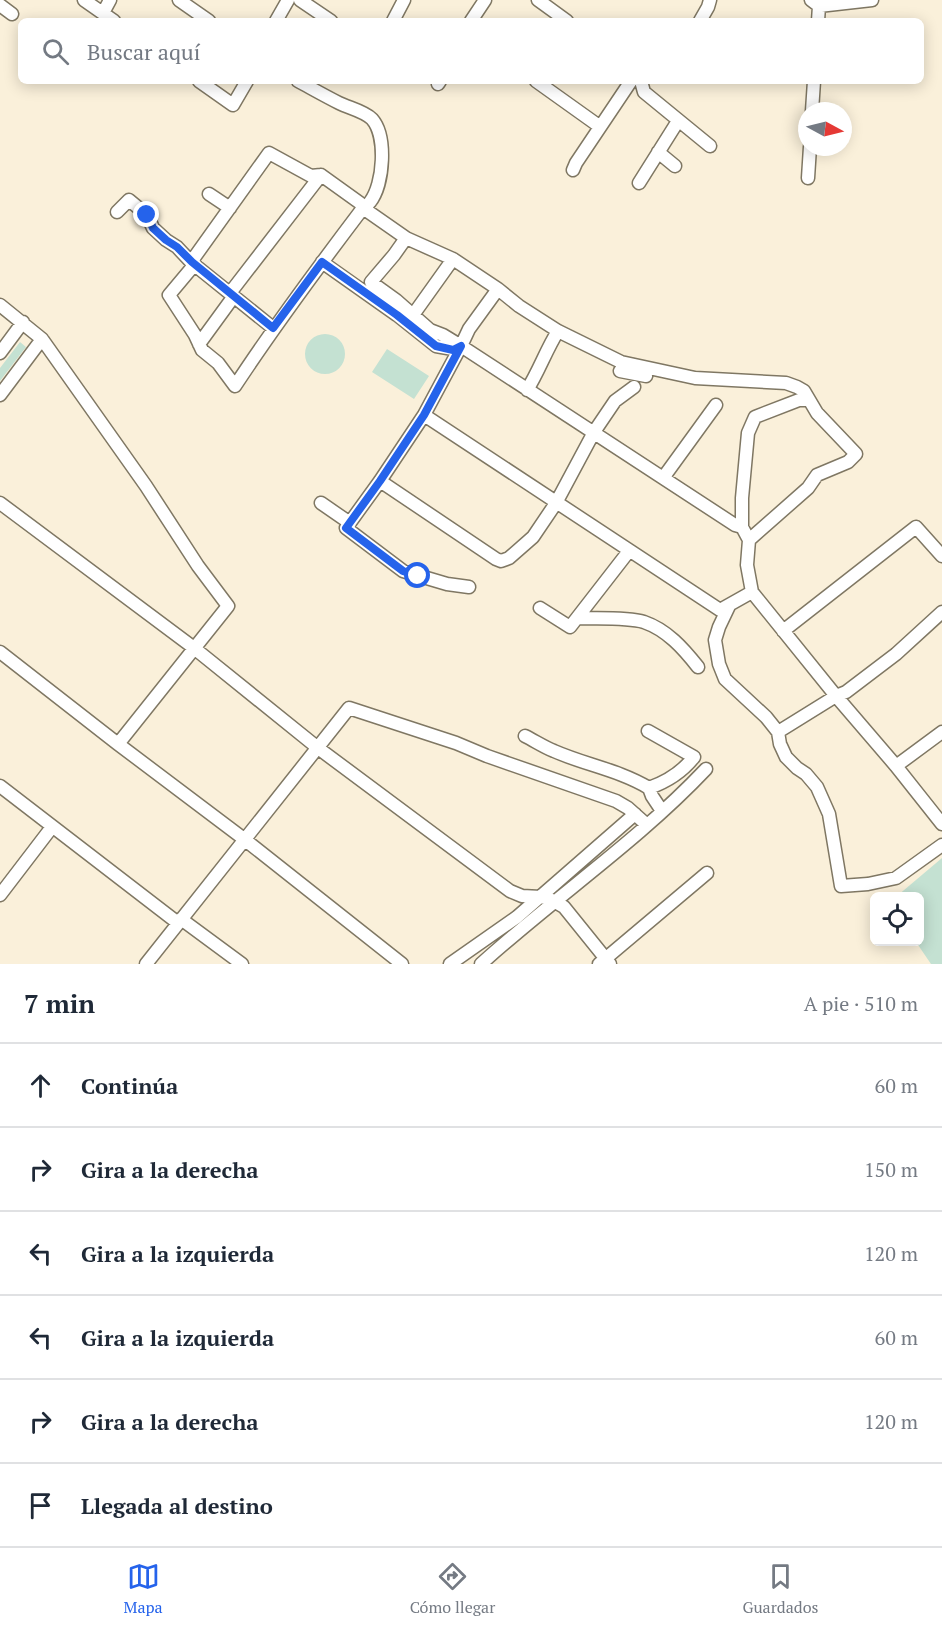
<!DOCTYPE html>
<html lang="es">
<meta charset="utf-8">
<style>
:root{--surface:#fff;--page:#f6f6f7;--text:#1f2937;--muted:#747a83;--line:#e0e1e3;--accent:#2563eb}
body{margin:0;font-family:"PT Serif",serif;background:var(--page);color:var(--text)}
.controls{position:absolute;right:18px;bottom:18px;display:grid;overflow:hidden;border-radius:9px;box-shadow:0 3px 15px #0003}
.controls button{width:54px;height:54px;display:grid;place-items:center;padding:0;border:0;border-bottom:2px solid var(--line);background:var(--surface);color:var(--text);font:30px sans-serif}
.compass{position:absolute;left:798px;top:102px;width:54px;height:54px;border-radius:50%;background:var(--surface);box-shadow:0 3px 15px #0003;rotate:97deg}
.stop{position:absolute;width:18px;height:18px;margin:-14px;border:4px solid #2563eb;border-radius:50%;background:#fff}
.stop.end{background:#2563eb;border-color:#fff;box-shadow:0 2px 6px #0008}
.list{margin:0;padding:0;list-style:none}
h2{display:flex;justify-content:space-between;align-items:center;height:78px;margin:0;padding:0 24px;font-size:26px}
h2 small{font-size:20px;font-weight:400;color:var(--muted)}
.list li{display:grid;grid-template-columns:39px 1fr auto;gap:18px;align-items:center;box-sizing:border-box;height:84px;padding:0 24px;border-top:2px solid var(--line)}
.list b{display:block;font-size:22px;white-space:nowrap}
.list em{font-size:20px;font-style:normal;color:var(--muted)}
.icon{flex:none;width:33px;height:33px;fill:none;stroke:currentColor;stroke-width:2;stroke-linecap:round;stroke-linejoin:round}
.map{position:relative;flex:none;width:942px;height:964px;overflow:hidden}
.search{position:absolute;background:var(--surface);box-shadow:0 3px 15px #0003;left:18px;right:18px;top:18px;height:66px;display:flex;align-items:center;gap:15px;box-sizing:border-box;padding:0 21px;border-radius:9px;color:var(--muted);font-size:22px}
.sheet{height:582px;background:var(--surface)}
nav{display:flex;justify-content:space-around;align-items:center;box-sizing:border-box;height:84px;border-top:2px solid var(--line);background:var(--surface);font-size:16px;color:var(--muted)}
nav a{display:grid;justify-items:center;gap:3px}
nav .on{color:var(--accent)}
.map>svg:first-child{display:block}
.green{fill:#c4e1d2}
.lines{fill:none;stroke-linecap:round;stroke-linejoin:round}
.minor-casing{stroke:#7f7763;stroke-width:15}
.minor{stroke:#fff;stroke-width:12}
.route{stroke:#2563eb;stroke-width:8}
</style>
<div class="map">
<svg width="942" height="964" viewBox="0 0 942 964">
<rect width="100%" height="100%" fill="#faf0da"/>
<!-- green -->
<path class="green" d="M305 354a20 20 0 1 1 40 0a20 20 0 1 1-40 0Z
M20 342 26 347 0 381V368Z
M387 349 429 376 414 399 372 372Z
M942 858V964H931L916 942H920V897L897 896Z"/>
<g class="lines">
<defs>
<path id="minor" d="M84 0 114 21
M179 0 209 21
M300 0 331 21
M538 0 567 21
M811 0 819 6 872 0
M0 5 12 14
M103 13 110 0
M276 21 288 0
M393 21 404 0
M471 21 485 0
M700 21 708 7 710 0
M818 21 819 6
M199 81 233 105 247 81
M536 81 599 126
M641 81 644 92 710 146
M438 84 440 81
M812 111 814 81
M658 152 675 166
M573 170 576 163 631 81
M808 178 810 147
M639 183 678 121
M209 194 230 208
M117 212 129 200 147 215 153 228 166 240 177 247 191 262 273 328
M406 238 394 255 371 282 396 300 430 330 443 335 461 346
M191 262 269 153 311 176 321 175 360 203 363 208 406 238 453 259 498 289 519 306 558 331 621 362 695 378 786 383 797 387 804 391 817 413 856 454 848 462 817 475 808 488 749 540
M322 262 397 315 436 346 453 349 461 346 735 525 742 527
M195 264 169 295 195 335 202 350 218 363 235 386C275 325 319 266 363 208 365 206 368 205 370 202 384 184 387 136 372 119 364 111 349 108 339 103 325 96 311 88 298 81
M230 293 321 175
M0 305 42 339 146 486 198 566 228 606 118 744
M413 315 453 259
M199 344 234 296
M0 353 23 322
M620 371 646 376
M527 390C539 371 546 350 558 331
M0 395 42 339
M808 400H799L755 417 748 433 742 498V527L749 540 747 565 752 592 836 696 896 766 942 824
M424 415 720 610 752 592
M663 478 716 405
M380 481 496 559 501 561 509 558 533 537 556 503 594 432 615 401 634 387
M0 503 194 648 318 748 510 891 522 896 541 897 552 900 564 907 610 964
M321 503 350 523
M469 587 447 584 403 571 346 528 380 481 424 415 461 346 469 329 498 289
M729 606 719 627 715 640 719 664 725 679 766 717 778 732 780 744 786 757 797 768 806 774 817 787 829 814 841 886 868 884 896 878 942 845
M540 608 570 627 629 551
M578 618C596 619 626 617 644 622 667 630 683 648 698 667
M783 631 916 527 942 556
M0 652 118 744 244 839 402 964
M648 731 694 757C683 771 666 782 649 788
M778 732 836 696 846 692 896 654 942 612
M525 736C535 741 544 747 554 751 586 765 619 770 649 788L652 796 662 811
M896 766 942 732
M0 786 178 923
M0 895 52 827
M181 919 242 964
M146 964 349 708 456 743 487 756 616 801 628 808 647 825
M450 964 517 917 635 814
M481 964C555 897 638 841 706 769
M599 964 707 873"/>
</defs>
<!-- minor casing -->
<use href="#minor" class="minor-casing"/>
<!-- minor -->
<use href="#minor" class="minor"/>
</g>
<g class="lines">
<!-- route -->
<path class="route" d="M147 215 153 228 166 240 177 247 192 262 273 328 322 262 397 315 436 346 453 350 461 346 424 415 380 481 346 528 403 571 418 576"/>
</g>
</svg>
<div class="controls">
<button><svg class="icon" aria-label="locate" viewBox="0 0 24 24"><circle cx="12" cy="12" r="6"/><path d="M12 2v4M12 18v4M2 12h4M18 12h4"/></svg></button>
</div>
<svg class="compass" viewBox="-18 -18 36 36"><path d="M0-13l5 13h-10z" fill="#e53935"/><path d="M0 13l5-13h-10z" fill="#747a83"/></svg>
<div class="stop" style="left:418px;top:576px"></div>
<div class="stop end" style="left:147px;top:215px"></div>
<div class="search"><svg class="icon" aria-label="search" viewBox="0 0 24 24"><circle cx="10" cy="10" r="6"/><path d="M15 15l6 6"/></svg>Buscar aquí</div>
</div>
<section class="sheet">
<h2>7 min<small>A pie · 510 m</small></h2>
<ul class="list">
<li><svg class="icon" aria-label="ahead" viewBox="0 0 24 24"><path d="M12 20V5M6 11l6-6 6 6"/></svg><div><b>Continúa</b></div><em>60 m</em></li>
<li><svg class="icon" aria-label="right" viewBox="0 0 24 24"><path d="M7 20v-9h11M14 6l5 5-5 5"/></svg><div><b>Gira a la derecha</b></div><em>150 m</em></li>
<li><svg class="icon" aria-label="left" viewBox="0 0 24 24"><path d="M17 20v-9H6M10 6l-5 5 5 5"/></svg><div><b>Gira a la izquierda</b></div><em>120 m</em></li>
<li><svg class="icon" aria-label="left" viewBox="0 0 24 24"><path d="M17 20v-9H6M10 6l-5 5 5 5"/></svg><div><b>Gira a la izquierda</b></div><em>60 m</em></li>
<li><svg class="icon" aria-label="right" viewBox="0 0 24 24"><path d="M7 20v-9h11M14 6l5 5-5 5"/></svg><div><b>Gira a la derecha</b></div><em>120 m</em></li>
<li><svg class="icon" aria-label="arrive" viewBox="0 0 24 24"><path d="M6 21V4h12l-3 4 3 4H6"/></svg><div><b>Llegada al destino</b></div></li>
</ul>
</section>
<nav>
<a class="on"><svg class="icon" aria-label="map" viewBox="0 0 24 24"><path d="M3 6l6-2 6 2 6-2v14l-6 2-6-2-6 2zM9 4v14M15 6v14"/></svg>Mapa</a>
<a><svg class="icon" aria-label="directions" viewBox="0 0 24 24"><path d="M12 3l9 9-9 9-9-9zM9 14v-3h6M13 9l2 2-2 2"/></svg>Cómo llegar</a>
<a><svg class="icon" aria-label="saved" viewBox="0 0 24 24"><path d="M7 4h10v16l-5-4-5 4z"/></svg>Guardados</a>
</nav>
